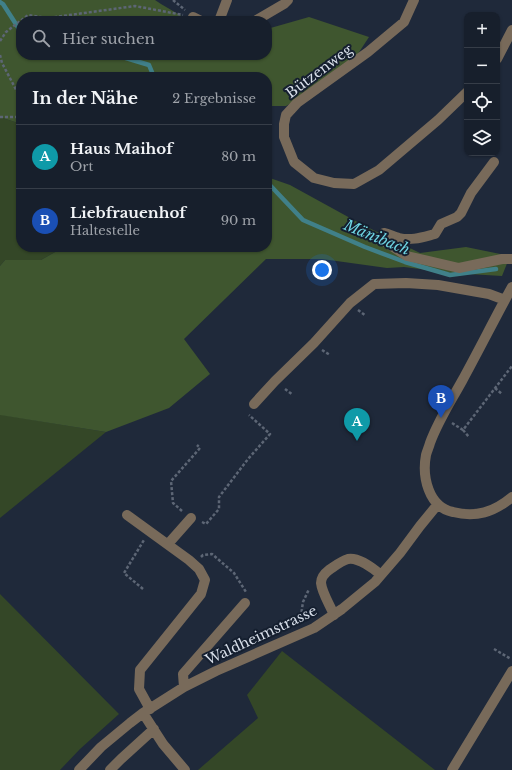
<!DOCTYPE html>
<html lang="de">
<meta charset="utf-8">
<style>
:root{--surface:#171f2c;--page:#242c38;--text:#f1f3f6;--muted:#9ea2a9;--line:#363d48;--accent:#db2777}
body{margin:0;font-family:"Libre Baskerville",serif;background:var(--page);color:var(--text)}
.controls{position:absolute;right:12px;top:12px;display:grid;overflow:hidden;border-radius:8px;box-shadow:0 1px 3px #0004}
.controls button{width:36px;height:36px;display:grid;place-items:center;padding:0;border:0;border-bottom:1px solid var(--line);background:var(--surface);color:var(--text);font:20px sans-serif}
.you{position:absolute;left:322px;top:270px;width:14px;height:14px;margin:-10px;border:3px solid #fff;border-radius:50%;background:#1a73e8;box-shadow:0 0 0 6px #1a73e833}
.badge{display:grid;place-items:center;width:26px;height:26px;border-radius:50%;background:var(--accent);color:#fff;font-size:13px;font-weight:700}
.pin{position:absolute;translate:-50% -33px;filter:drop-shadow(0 1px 2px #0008)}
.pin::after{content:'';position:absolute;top:21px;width:14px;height:12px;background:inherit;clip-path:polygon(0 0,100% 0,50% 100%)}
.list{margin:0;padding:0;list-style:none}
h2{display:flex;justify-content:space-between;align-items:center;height:52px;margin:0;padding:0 16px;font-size:17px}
h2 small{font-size:13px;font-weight:400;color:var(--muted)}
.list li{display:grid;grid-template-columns:26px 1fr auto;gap:12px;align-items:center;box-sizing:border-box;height:64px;padding:0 16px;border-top:1px solid var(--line)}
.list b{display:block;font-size:15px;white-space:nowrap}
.list p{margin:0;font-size:13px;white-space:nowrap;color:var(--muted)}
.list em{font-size:13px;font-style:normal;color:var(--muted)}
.icon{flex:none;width:22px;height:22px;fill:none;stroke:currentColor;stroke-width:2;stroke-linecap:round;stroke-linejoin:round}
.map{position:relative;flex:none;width:512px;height:770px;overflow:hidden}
.search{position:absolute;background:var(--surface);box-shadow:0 1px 3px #0004;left:16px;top:16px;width:256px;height:44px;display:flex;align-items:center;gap:10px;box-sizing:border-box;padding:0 14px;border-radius:16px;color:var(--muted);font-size:15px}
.panel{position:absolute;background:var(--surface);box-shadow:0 1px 3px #0004;left:16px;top:72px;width:256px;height:180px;border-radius:16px}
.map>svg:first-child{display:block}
.green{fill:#344727}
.forest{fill:#3f562f}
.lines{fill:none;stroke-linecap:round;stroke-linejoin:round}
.stream{stroke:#408089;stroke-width:4.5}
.path{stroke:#5d6675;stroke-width:2.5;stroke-dasharray:3 2;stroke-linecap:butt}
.minor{stroke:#786a5a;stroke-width:10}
.labels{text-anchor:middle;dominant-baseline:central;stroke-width:4;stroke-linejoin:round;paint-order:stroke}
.street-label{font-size:14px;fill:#d8dfea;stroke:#151f2f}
.water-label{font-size:15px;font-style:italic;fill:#6ed4e2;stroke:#151f2f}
</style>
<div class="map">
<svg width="512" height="770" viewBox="0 0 512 770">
<rect width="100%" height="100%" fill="#1f293a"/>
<!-- green -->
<path class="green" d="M0 117 21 124V247H64L41 260H5L0 266Z
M0 415H3L106 432 0 518Z
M0 594 119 714 80 749 60 770H0Z
M282 651 435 770H198L258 718 247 695Z"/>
<!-- forest -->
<path class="forest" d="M0 0H155L161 4 190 21H21V55H267V29L309 17 369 37 348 69 286 106H267V77H21V124L0 117Z
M267 177 290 185 361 224 420 253 466 247 510 256 502 276 452 273 404 267 387 268 322 259H266L184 339 210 374 169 408 106 432 0 415V266L5 260H41L64 247H267Z"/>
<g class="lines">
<!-- stream -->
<path class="stream" d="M0 2 3 4 21 32
M51 55 53 57 68 55
M116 55 149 65 154 77
M267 182 303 220 365 247 405 262 450 275 496 269"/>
<!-- path -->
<path class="path" d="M173 0 185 10
M0 41 6 32 28 15 48 18 135 6 183 15
M0 55 2 63 21 99
M0 117H21
M358 310 366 316
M322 350 330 355
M495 388 502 394
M285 389 293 395
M452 423 463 430 512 366
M463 430 469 437
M182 511 173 503 171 481 200 448 197 445
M202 522 206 524 219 509V497L248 459 270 434 249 415
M201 557 203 555 212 554 234 573 246 592
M143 589 124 573 144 540
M300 622 303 602 309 589
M494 649 511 659"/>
<!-- minor -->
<path class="minor" d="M414 0 404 22 368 52 297 103 286 115 284 124V137L294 162 314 178 334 183 354 184 379 170 438 120 467 92
M193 17 201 21
M219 21 227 0
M255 21 284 4 288 0
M497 59 512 30
M494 162 471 193 461 213 457 217 441 224 435 234C423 237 412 241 399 238 394 237 389 234 384 233L382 236 384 241 407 256 459 268 502 259H512
M512 287C495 318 479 350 462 381 451 401 438 421 430 443 429 447 427 451 426 455 422 476 428 507 453 512 476 518 494 512 512 497
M254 404 275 381 314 343 350 303 374 284 406 283 438 285 489 294 505 300
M127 515 189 560 199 569 205 580 201 594 140 670 139 689 150 709
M168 544 191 518
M334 615C330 605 322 593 321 583 321 578 325 573 329 570 335 566 341 561 348 559 358 557 374 569 381 575
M184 687 183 674 245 603
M143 713 163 744 185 770
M79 770 101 747 130 723 143 713 184 687 216 671 314 628 342 609 375 582 381 575 400 553 420 526 438 504
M110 770 121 759 154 729
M452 770 512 671"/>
</g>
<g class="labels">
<!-- street labels -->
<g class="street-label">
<text transform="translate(319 71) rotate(-37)">Bützenweg</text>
<text transform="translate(261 635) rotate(-25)">Waldheimstrasse</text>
</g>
<!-- water labels -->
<g class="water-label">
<text transform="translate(377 237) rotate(22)">Mänibach</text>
</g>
</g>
</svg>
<div class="controls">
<button>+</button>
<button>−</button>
<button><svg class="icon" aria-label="locate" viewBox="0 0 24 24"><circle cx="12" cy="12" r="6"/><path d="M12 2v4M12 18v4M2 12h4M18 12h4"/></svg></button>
<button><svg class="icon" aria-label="layers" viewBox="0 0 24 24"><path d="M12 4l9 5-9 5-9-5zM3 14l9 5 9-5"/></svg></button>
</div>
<div class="you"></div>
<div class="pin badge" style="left:357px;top:441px;background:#0f9aa8">A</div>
<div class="pin badge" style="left:441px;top:418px;background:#1a4fb4">B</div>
<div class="search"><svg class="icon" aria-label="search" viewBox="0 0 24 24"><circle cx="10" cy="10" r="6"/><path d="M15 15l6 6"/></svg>Hier suchen</div>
<section class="panel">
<h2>In der Nähe<small>2 Ergebnisse</small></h2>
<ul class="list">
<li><span class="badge" style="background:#0f9aa8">A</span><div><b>Haus Maihof</b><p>Ort</p></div><em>80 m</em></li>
<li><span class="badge" style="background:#1a4fb4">B</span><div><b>Liebfrauenhof</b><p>Haltestelle</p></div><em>90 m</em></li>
</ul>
</section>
</div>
